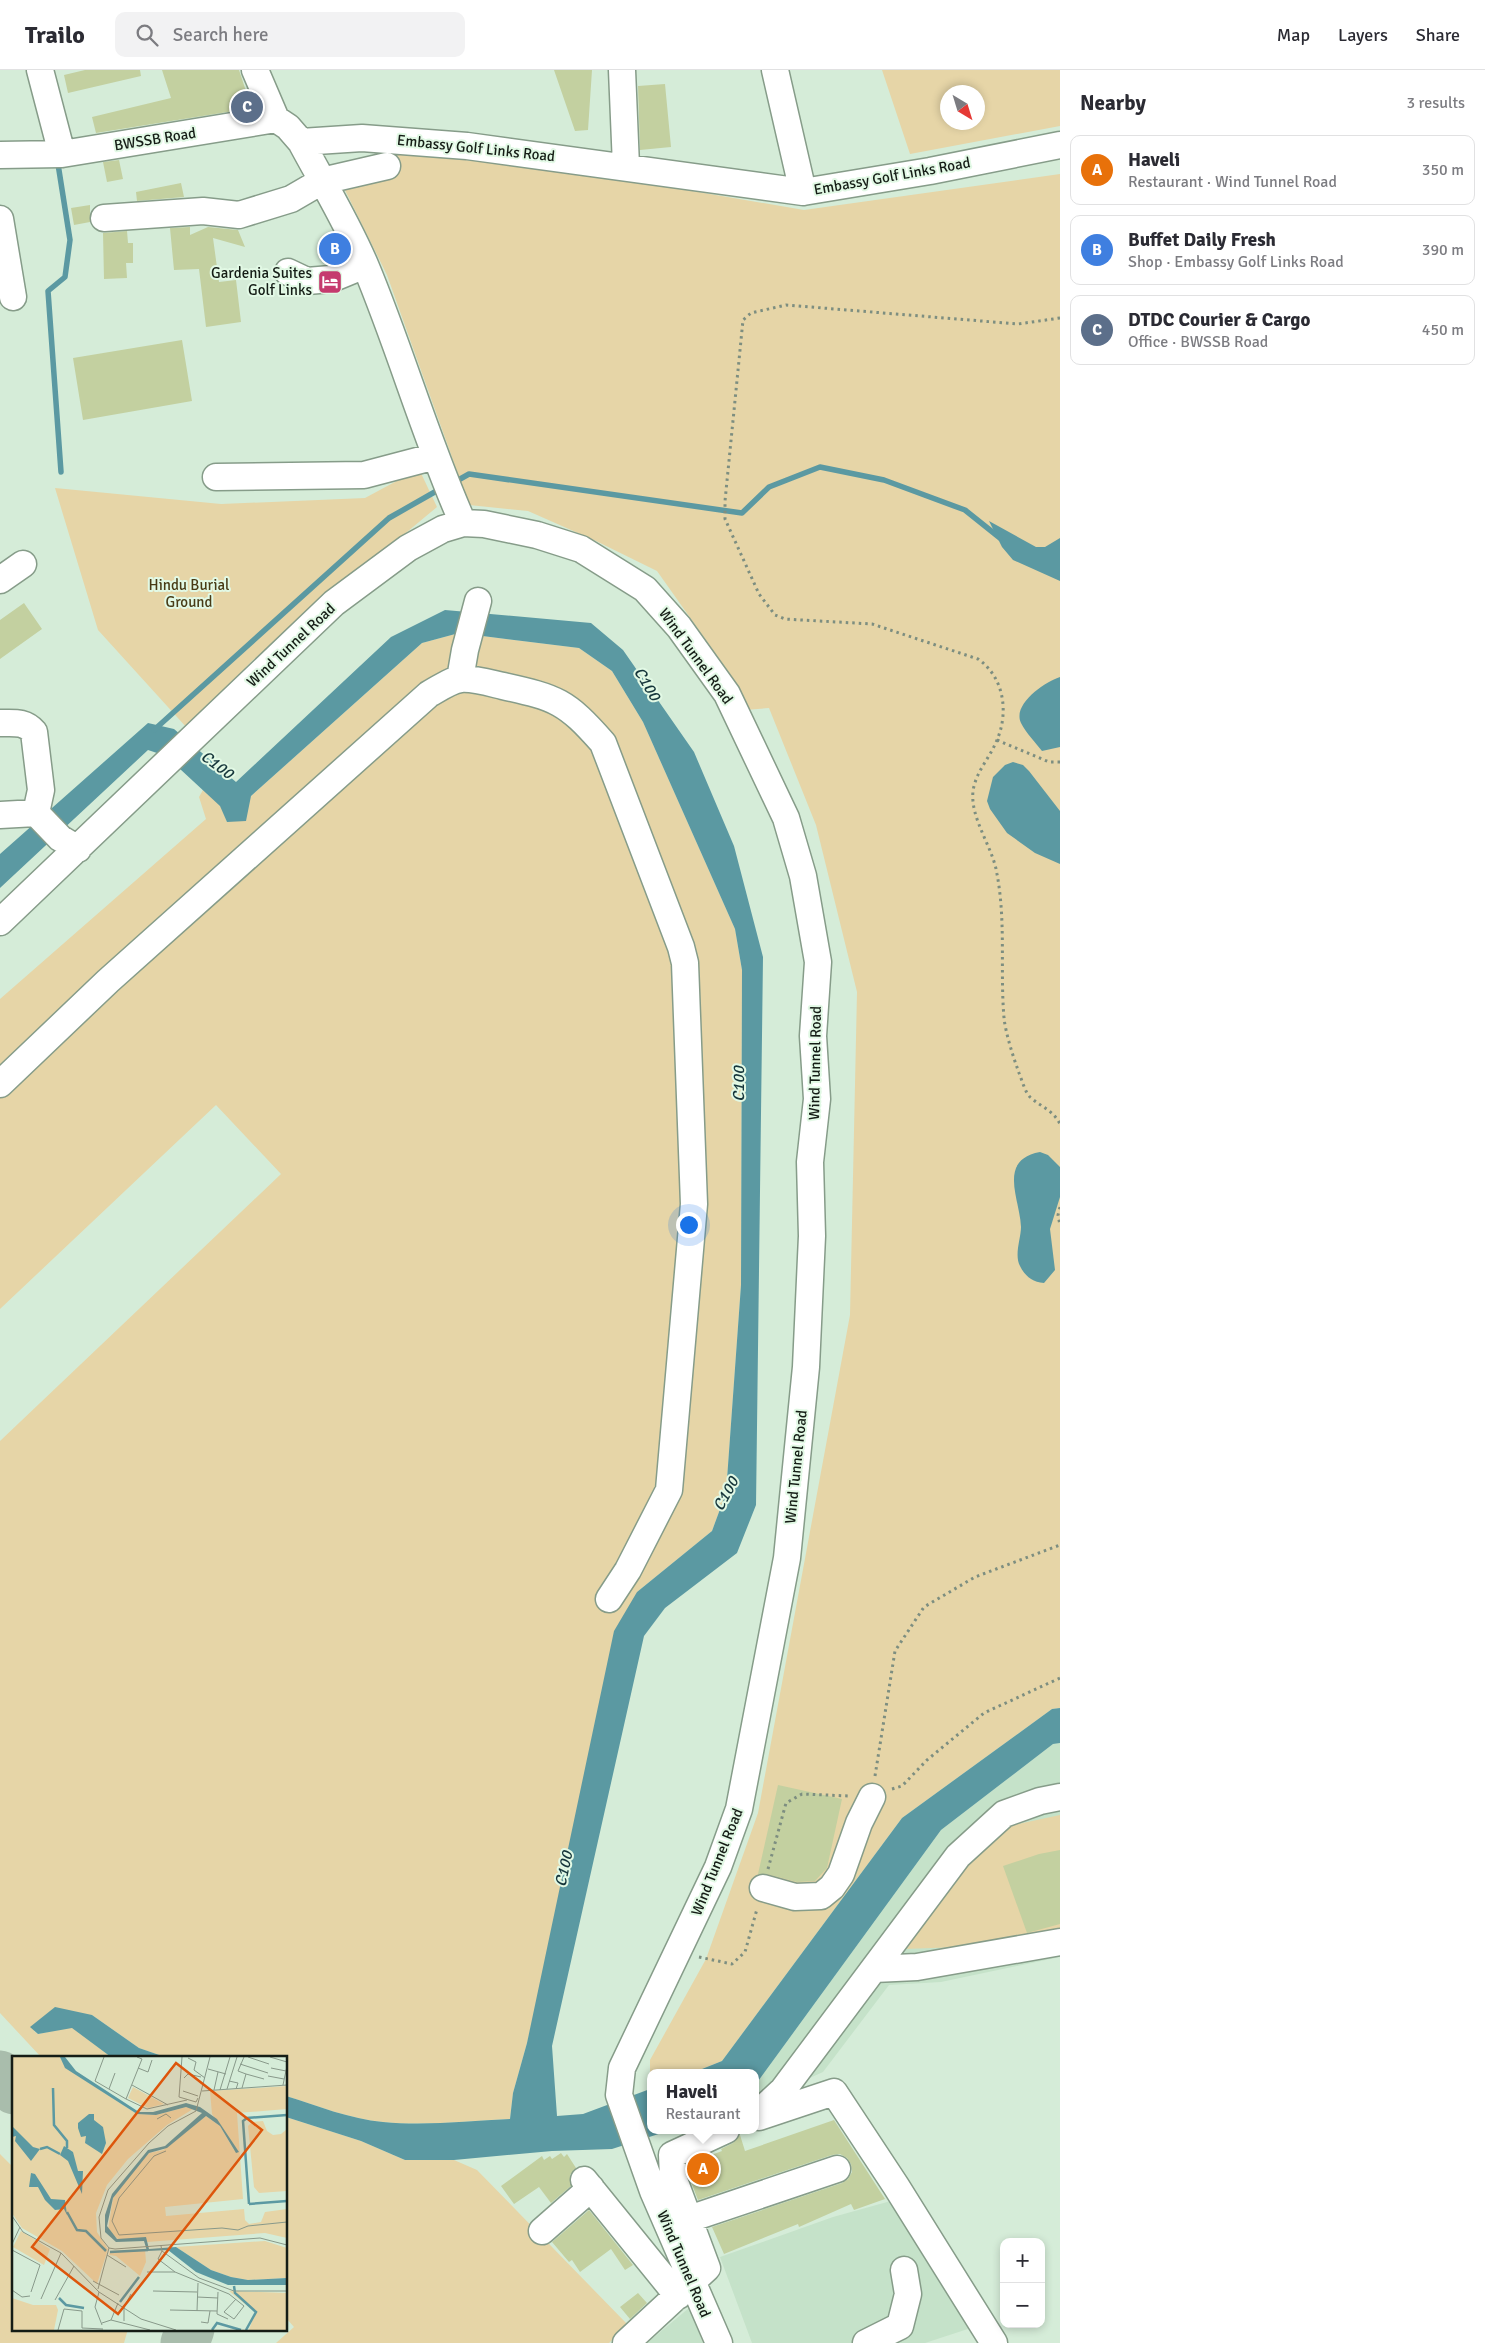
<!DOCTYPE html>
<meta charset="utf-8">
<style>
:root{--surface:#fff;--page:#f2f2f3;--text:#2b2b33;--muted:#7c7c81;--line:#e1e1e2;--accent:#c53a6e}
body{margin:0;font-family:Signika,sans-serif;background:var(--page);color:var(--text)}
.controls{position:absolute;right:15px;bottom:15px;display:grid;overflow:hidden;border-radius:10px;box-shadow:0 2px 8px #0003}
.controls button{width:45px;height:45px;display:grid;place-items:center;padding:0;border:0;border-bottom:1px solid var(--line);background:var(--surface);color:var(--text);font:25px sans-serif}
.compass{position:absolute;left:940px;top:15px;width:45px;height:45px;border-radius:50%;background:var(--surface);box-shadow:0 2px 8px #0003;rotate:142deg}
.you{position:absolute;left:688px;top:1154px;width:18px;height:18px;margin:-12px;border:4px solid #fff;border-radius:50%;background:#1a73e8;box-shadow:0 0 0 8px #1a73e833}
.badge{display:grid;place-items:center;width:32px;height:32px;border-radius:50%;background:var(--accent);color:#fff;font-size:16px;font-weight:700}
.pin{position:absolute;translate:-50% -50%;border:2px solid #fff;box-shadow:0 1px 5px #0006}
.popup{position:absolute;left:647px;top:1999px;width:112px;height:65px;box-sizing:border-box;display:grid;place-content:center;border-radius:10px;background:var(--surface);filter:drop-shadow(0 1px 4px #0005);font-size:16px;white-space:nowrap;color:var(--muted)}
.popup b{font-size:19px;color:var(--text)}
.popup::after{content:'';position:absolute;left:50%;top:100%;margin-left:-10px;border:10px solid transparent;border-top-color:var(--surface)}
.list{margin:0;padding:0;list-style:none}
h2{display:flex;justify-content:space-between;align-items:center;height:65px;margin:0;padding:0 20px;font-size:21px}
h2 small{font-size:16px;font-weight:400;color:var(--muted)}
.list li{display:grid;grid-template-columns:32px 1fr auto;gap:15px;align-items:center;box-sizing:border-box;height:70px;margin:0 10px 10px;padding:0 10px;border:1px solid var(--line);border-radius:10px}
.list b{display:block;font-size:19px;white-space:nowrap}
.list p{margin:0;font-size:16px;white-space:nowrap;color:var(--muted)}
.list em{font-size:16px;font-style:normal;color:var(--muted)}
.icon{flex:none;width:28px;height:28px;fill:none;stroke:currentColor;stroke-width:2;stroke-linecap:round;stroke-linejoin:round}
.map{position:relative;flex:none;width:1060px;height:2273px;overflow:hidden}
header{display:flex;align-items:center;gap:30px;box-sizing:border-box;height:70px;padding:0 25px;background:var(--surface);border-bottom:1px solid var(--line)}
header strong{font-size:24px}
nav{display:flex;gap:28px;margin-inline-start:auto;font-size:18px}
.search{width:350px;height:45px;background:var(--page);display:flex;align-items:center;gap:12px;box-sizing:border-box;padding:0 18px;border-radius:10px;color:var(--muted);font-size:19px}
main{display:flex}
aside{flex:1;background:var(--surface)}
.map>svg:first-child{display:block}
.built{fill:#c5e2c9}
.green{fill:#e6d5a7;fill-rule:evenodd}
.water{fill:#5b99a2}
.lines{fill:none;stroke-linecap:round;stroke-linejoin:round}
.stream{stroke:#5b99a2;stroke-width:5.5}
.taxiway{stroke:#a9bdac;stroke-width:49}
.building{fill:#c3d0a0}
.minor-casing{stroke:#869c89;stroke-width:29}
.path{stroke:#7d8e80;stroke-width:3;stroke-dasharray:2.5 4;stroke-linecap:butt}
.minor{stroke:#fff;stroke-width:26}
.labels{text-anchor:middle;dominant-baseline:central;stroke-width:4;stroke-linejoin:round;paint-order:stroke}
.street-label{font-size:15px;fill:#151d16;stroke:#e2f9e5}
.poi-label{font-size:15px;fill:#151d16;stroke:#e2f9e5;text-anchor:end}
.park-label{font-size:15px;fill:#483b15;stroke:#e2f9e5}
.water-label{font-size:16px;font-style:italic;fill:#16363b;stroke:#e2f9e5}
.inset-river{fill:none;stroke:#5b99a2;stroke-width:2.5}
.inset-road{fill:none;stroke:#88998a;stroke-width:1}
.view{fill:#dd560c;fill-opacity:0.15;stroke:#dd560c;stroke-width:2.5}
.inset-edge{fill:none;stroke:#151d16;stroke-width:2.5}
</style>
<header>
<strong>Trailo</strong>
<div class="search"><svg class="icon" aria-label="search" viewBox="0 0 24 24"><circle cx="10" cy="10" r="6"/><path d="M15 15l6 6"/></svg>Search here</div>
<nav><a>Map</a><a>Layers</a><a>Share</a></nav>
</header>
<main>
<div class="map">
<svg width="1060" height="2273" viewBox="0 0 1060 2273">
<rect width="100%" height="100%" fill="#d5ecd8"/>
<!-- built -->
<path class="built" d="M1060 1673V1887L941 1912 889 1915 823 2002 783 2020 756 2023V2014L941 1760 1053 1674Z
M898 2129 974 2257 925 2273H752L720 2187 833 2147Z
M689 2238 703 2273H647Z"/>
<!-- green -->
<path class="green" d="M882 0H1060V56L910 84ZM948 22H978V52H948Z
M394 82 599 105 804 140 1060 104V1638L1052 1639 902 1748 722 1991 692 2003H650V2019V1990L706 1889 758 1743 850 1245 857 922 816 755 769 638 745 640 730 604 657 501 596 471 528 441 469 435 387 205 335 100Z
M419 399 437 437 253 590 187 658 98 560 55 418 221 434 365 428Z
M459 563 579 578 612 601 643 652 735 859 742 900 741 1215 726 1423 712 1461 637 1522 527 1973 513 2023 510 2049C469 2051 425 2056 383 2052 350 2049 318 2036 286 2026V1987H165L139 1978 92 1945 34 1961 38 1964 72 1957 111 1987H41L0 1943V1371L281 1104 216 1035 0 1239V929L206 749 199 727 203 720 221 736 227 752 251 726 422 573Z
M1060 1745V1863L990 1876 903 1879 969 1792 1009 1756Z
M286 2047 361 2071 405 2090H454L477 2100 628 2255 609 2273H276L294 2257 286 2248Z
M0 2084 14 2098V2259H128L124 2273H0Z"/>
<!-- water -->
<path class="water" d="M989 451 1036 477H1045L1060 468V511L1013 490 1002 477Z
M445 540 591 553 623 580 694 682 734 776 763 887 756 1435 737 1483 665 1538 644 1566 552 1976 557 2046 583 2044 650 2019V2060H671L612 2079 552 2081 454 2090H405L361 2071 286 2047V2026C318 2036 350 2049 383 2052 425 2056 468 2051 510 2049L513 2023 527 1973 614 1561 637 1522 712 1461 726 1423 741 1215 742 900 735 859 643 652 612 601 579 578 459 563 422 573 251 726 246 751 227 752 220 736 166 686 148 680 0 818V784L148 653 174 659 236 712 391 567Z
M1060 607V677L1042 681C1036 673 1026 663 1021 653 1012 634 1045 612 1060 607Z
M1013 692 1023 695 1029 701 1060 741V794L1035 783 1007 763 990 739 987 731 993 707 1005 695Z
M1040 1082 1048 1085 1060 1097V1127L1050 1159 1055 1200 1044 1213C1032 1212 1025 1206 1020 1196 1014 1185 1021 1168 1021 1157 1020 1129 997 1090 1040 1082Z
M1060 1638V1673L1053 1674 941 1760 756 2014V2003H692L722 1991 902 1748 1052 1639Z
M55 1937 92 1945 139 1978 165 1987H111L72 1958 38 1964 30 1957Z"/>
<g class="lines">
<!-- stream -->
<path class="stream" d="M58 94 70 170 65 207 48 221 61 402
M453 413 469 404 742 443 769 417 820 397 884 410 965 440 1000 468
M154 660 389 448 440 419"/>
<!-- taxiway -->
<path class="taxiway" d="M0 2005 14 2020
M185 2273 190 2259"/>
</g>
<!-- building -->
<path class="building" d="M85 0H140L141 6 68 23 64 5Z
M162 0H239L251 36 240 40 96 63 92 47 171 28Z
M554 0H592L588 60 575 61Z
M665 14 671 77 640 80 638 16Z
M119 90 123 109 107 112 103 92Z
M181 113 184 127 137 131 136 122Z
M90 135V152L74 155 71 138Z
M190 157V165L208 157 238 160 245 177 213 168 219 212 236 210 241 252 206 257 199 199 174 200 170 158Z
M127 161 128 173H133V193H126L127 208 104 209 103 163Z
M182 270 192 331 83 350 73 288Z
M24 533 42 559 0 589V550Z
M778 1715 842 1729 827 1798 815 1811 797 1812 767 1804H758Z
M1060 1780V1854L1027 1863 1003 1796 1039 1784Z
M834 2050 885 2129 854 2140 851 2134 799 2157 798 2154 724 2184 712 2157 842 2113 848 2109 852 2102 851 2094 847 2088 840 2084 832 2085 698 2130 688 2104 687 2094 722 2081 721 2079 733 2073 740 2065 745 2081Z
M561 2083 564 2087 567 2084 576 2098 570 2105 571 2116 551 2133 539 2117 514 2134 501 2116 542 2086 544 2090 550 2086 552 2089Z
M589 2140 633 2195 625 2200 611 2179 580 2202 572 2190 569 2192 552 2172Z
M638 2223 647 2233 630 2249 620 2237Z"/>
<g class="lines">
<defs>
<path id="minor" d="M40 0 62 84
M255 0 276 49
M622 0 626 96
M775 0 803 122
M301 72 362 68 467 76 803 122 930 101 1060 75
M0 85 62 84 276 49 288 57 301 72C323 113 348 154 366 197 401 281 426 370 463 453
M104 148 203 141 239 145 291 129 322 111 387 96
M0 149 13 227
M288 202 307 211 331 209 365 195
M216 407 364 405 436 386
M0 510 23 494
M460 609 465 580 478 531
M0 653C14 653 25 651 34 662L41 720 36 743
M0 745 36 743 60 768 78 779
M0 852 334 533 408 478 443 459 463 453 484 454 537 465 581 479 645 519 679 557 727 624 786 748 803 806 818 892 813 966 817 1029 810 1092 812 1166 806 1297 787 1488 739 1739 718 1797 622 1998 619 2025 653 2121 719 2273
M0 1014 108 911 429 624C438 619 451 610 461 609 473 608 490 613 503 616 557 628 566 631 603 673L681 877 685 893 694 1134 669 1420 628 1500 609 1529
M763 1818 795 1827 821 1826 832 1817 841 1804 859 1753 872 1727
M874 1899 917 1897 1060 1872
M756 2045 783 2020 958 1786 1004 1744 1040 1731 1060 1727
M759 2047 834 2022 896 2116 994 2273
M584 2110 678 2226
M689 2149 837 2099
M542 2161 591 2118
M626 2273 707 2198 673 2107 672 2085 726 2060
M866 2273 900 2256 908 2224 904 2200"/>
</defs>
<!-- minor casing -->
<use href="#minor" class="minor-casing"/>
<!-- path -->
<path class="path" d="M1060 248 1018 254 786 235 751 243 743 250 725 431V449L759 524 775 545 785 549 872 554 978 589C1004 607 1009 642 997 670 990 688 976 701 973 721 970 749 993 777 997 804 1006 852 1000 900 1004 948 1006 965 1013 986 1019 1003 1022 1010 1025 1022 1030 1027 1041 1037 1053 1040 1060 1054
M997 670 1049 692H1060
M1060 1137 1058 1145 1060 1155
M875 1706 895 1581 924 1537 975 1507 1060 1475
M892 1719 902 1716 927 1690 984 1643 1060 1608
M768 1799 786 1733 802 1724 849 1726
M699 1887 732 1894 745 1882 757 1839"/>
<!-- minor -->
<use href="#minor" class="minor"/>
</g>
<!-- icons -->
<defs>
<symbol id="hotel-square" viewBox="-11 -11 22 22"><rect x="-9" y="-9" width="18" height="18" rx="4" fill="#c53a6e" stroke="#e2f9e5"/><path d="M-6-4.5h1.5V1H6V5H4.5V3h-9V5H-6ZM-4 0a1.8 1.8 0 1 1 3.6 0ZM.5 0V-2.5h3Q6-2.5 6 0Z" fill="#fff"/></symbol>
</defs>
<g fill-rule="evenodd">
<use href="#hotel-square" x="316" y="198" width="28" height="28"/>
</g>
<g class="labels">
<!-- street labels -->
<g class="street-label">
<text transform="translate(155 69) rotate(-9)">BWSSB Road</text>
<text transform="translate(476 78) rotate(6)">Embassy Golf Links Road</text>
<text transform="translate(892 106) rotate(-10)">Embassy Golf Links Road</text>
<text transform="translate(291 575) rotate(-43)">Wind Tunnel Road</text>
<text transform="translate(696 586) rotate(54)">Wind Tunnel Road</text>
<text transform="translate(815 993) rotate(-89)">Wind Tunnel Road</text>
<text transform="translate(796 1397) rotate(-84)">Wind Tunnel Road</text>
<text transform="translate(717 1792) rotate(-68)">Wind Tunnel Road</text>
<text transform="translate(684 2194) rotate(67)">Wind Tunnel Road</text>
</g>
<!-- poi labels -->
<g class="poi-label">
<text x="312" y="203">Gardenia Suites<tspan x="312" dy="17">Golf Links</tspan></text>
</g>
<!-- park labels -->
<g class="park-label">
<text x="189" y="515">Hindu Burial<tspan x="189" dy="17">Ground</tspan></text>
</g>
<!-- water labels -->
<g class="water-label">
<text transform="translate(647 614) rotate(59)">C100</text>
<text transform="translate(217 695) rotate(36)">C100</text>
<text transform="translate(739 1014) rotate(-90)">C100</text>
<text transform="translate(726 1424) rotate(-62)">C100</text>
<text transform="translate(564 1799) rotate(-78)">C100</text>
</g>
</g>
<!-- overview -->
<g transform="translate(12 1986)">
<rect width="275" height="275" fill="#d5ecd8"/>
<path d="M0 1H48L54 12 125 58 144 59 174 51 181 53 155 69 116 103 95 129 84 157 85 176 96 193 85 228 50 195 10 172 0 157ZM275 30V53L225 57 231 143 153 151 154 160 232 153 233 164 237 168 249 166 253 156 275 153V182L253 177 135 186 132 183 108 185 96 174 101 142 123 112 137 97 151 94 194 60 208 70 222 94 227 96 200 58 198 35ZM121 31 152 48 136 52 116 42ZM251 65 255 75 261 79 269 78 275 73V135L247 137 242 131 236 70 240 66ZM9 175 38 193 32 209 1 191ZM253 185 275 192V222L236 224 219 221 199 214 164 191ZM133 193 134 206 128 220 104 200 97 199 98 195ZM217 235 275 237V274H237L243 256ZM0 242 21 249H44L46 254 42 274H0Z" fill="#e6d5a7"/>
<path d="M48 1H53L64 15 127 56H141L174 47 188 51 205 63 227 96 224 97 208 70 194 60 155 92 137 97 101 142 95 170 105 183 134 181 137 193 164 191 199 214 219 221 236 224 275 222V229H216L184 216 156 194 135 195 132 185 104 186 93 176V159L100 138 136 94 153 90 190 57 174 51 144 59 125 58 53 12ZM77 58H82V64L91 71 94 87 90 98 73 87 74 80 69 81 66 72V67ZM0 70 21 91 28 93 19 105 3 85 4 80 0 81ZM52 90 61 96 66 115H71L70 138 56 105 48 99ZM19 117 23 118 39 143 53 144 55 159 52 153 43 154 33 144 26 131H17Z" fill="#5b99a2"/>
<path class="inset-river" d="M41 32 42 69 55 85V92M28 93 35 91 48 98M237 148 231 65 235 62 275 59M237 148 275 145M55 156 65 174 74 175 94 195M98 196 136 194M222 230 223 237 244 256 234 274M47 242 54 249 72 252M108 246 127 221M200 274 205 267 229 274"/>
<path class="inset-road" d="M92 1 83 25 114 43 135 53 175 44M170 1 167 41 184 46 186 42M198 1 184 55 156 70 137 87 96 134 87 161 89 182 97 192 103 193 248 182 275 189M232 1 226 15 234 18M236 1 257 8M258 1 275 6M176 2 184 6 182 14 193 22M228 8 256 17M126 12 136 16 140 4M259 12 274 15M196 13 214 18M256 20 272 23M172 22 176 18 189 21M217 25 226 27 224 33M120 29 156 49M271 29 275 10M230 32 234 18 252 23M97 33 103 17M215 33 225 1M202 34 206 16M208 34 218 1M171 35 186 40M190 35 275 29M114 43 130 3 125 1M145 63 154 58 159 62M154 95 142 100 107 142 100 165 107 179 210 172 226 174 236 170 275 166M0 160 11 176 49 197 87 236 129 263 164 274M0 188 8 171M149 190 150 195 187 222 222 235H275M0 194 28 209 19 236M150 195 146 203 163 216 217 238 232 250 222 263 212 256M95 199 114 211M135 216H163M81 225 107 239M86 233 97 192M0 234 10 241 18 240M141 235 185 236M87 236 83 251 90 269M206 236 205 258 216 263M185 241 206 242M29 243 49 197M43 244 62 210M158 254 205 255M185 255 186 227M212 256 224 243M99 264 106 247M112 265V251L119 238M189 266 196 267 198 255M90 267 99 264 138 274M46 274 52 253 70 255V272L91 273"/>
<path class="view" d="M164 7 250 74 106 258 20 191Z"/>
<rect width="275" height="275" class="inset-edge"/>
</g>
</svg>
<div class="controls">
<button>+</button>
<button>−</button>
</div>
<svg class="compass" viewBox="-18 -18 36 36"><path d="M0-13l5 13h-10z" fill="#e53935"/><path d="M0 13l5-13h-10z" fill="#7c7c81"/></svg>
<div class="you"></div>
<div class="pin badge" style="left:703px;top:2099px;background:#e8710a">A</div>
<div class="popup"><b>Haveli</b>Restaurant</div>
<div class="pin badge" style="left:335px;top:179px;background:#3f7fe0">B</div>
<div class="pin badge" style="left:247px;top:37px;background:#5c6f8a">C</div>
</div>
<aside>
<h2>Nearby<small>3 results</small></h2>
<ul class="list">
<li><span class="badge" style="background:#e8710a">A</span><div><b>Haveli</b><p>Restaurant · Wind Tunnel Road</p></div><em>350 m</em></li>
<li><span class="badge" style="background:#3f7fe0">B</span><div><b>Buffet Daily Fresh</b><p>Shop · Embassy Golf Links Road</p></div><em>390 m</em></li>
<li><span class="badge" style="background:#5c6f8a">C</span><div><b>DTDC Courier &amp; Cargo</b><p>Office · BWSSB Road</p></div><em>450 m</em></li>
</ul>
</aside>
</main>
